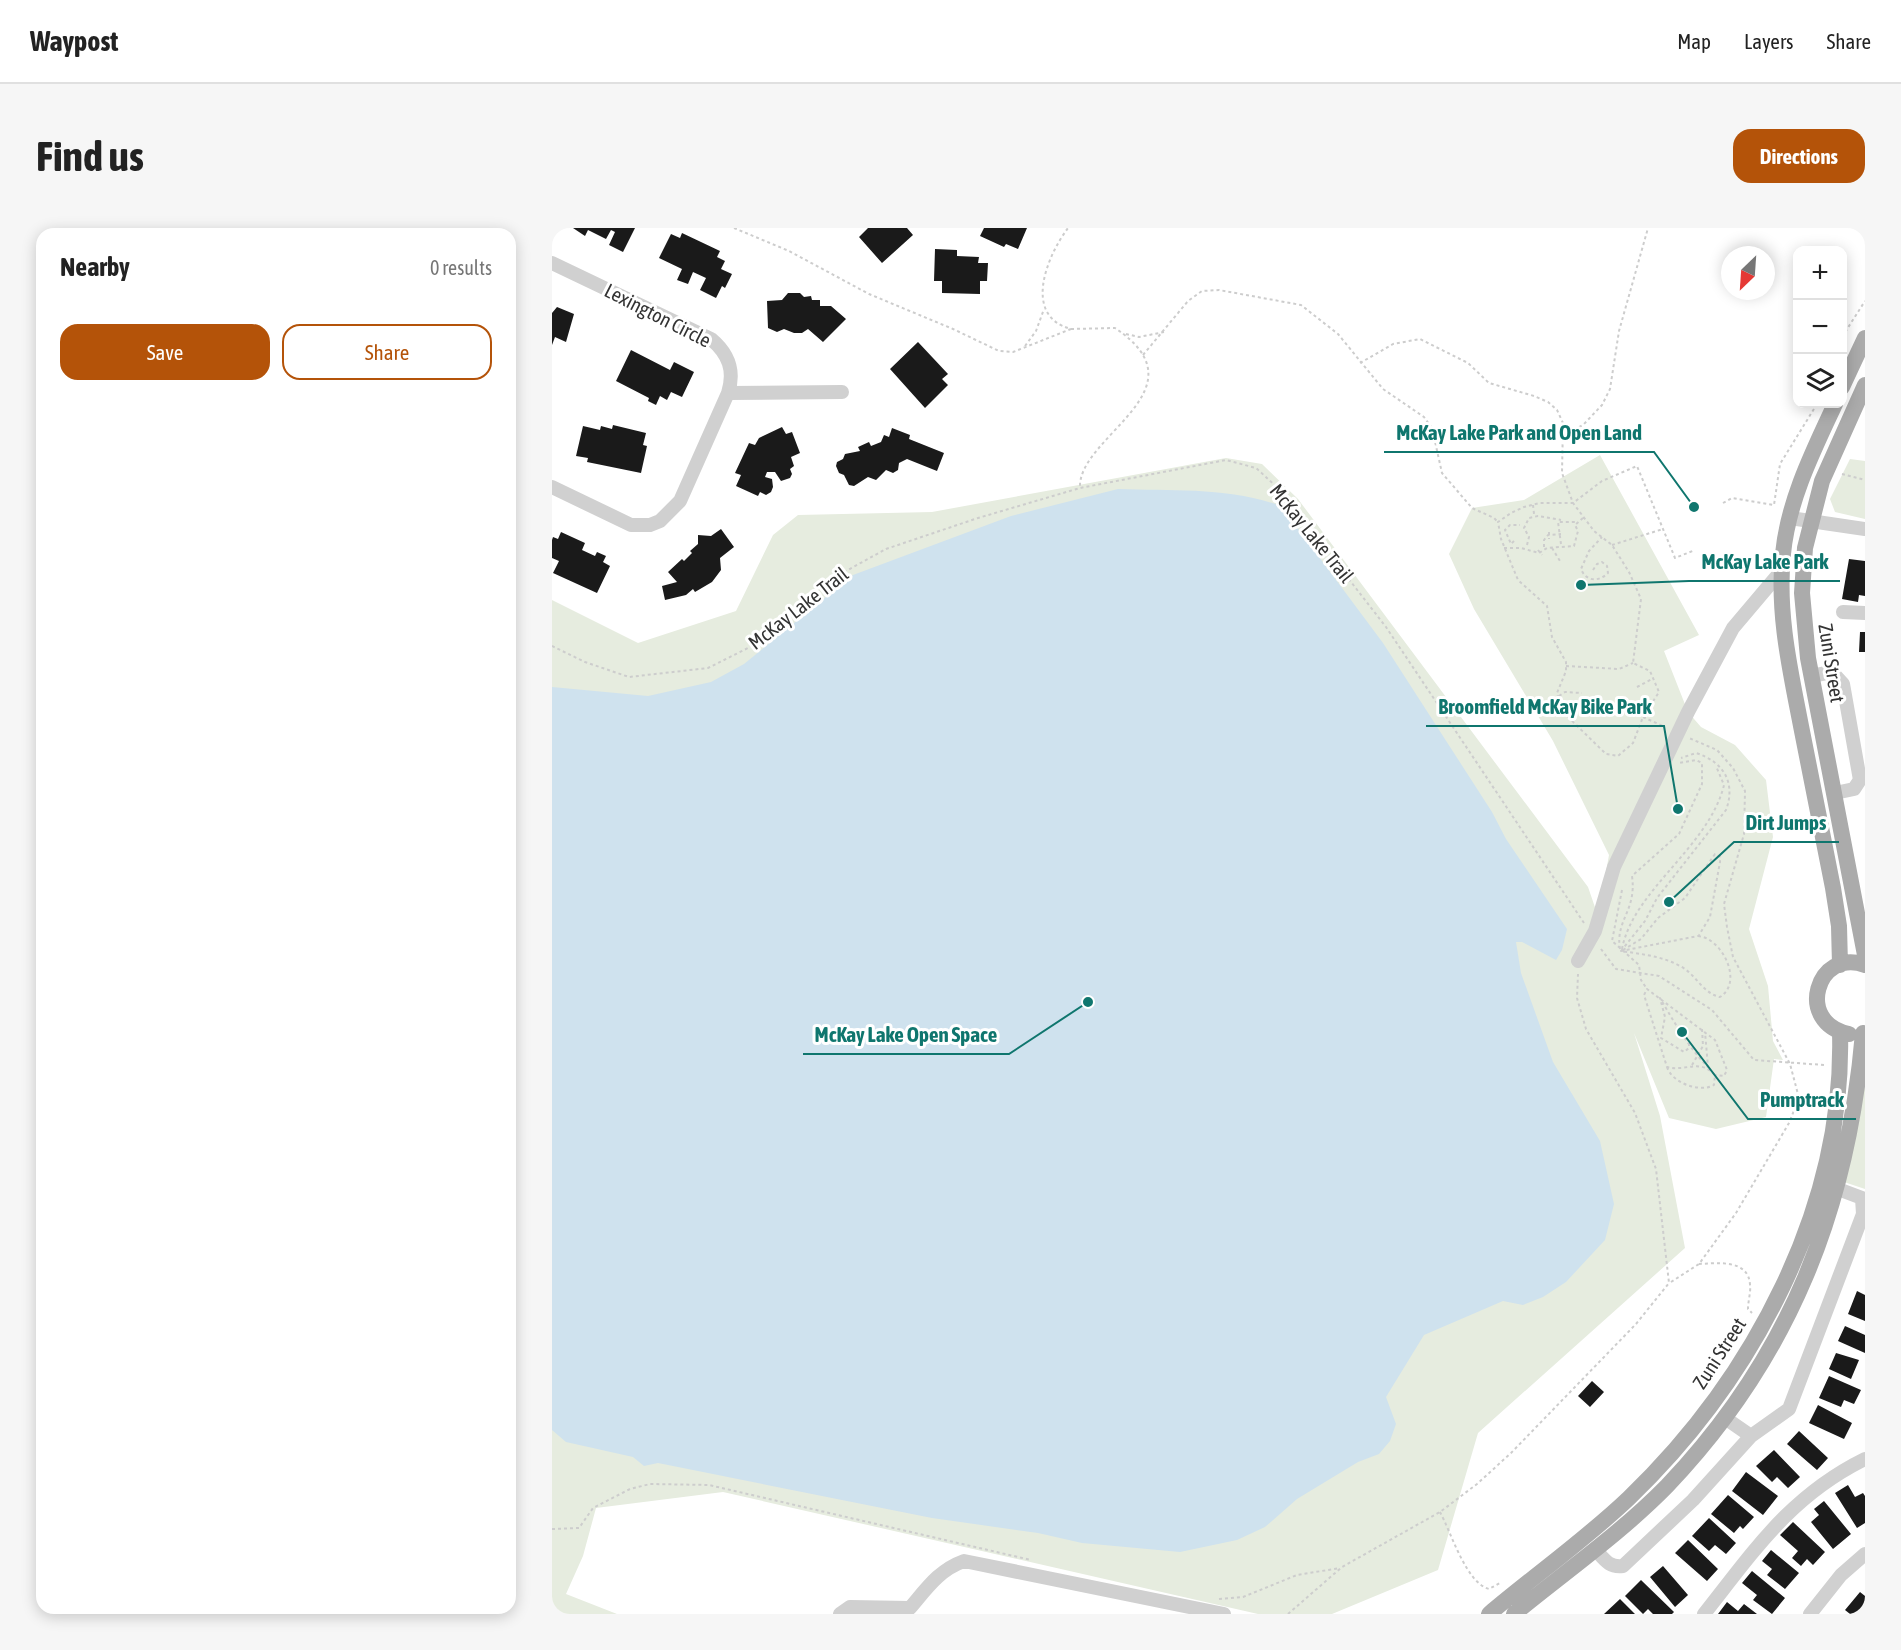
<!DOCTYPE html>
<meta charset="utf-8">
<style>
:root{--surface:#fff;--page:#f6f6f6;--text:#222;--muted:#767676;--line:#e0e0e0;--accent:#b45309}
body{margin:0;font-family:"Asap Condensed",sans-serif;background:var(--page);color:var(--text)}
.controls{position:absolute;right:18px;top:18px;display:grid;overflow:hidden;border-radius:12px;box-shadow:0 3px 15px #0003}
.controls button{width:54px;height:54px;display:grid;place-items:center;padding:0;border:0;border-bottom:2px solid var(--line);background:var(--surface);color:var(--text);font:30px sans-serif}
.compass{position:absolute;left:1169px;top:18px;width:54px;height:54px;border-radius:50%;background:var(--surface);box-shadow:0 3px 15px #0003;rotate:205deg}
.list{margin:0;padding:0;list-style:none}
h2{display:flex;justify-content:space-between;align-items:center;height:78px;margin:0;padding:0 24px;font-size:26px}
h2 small{font-size:20px;font-weight:400;color:var(--muted)}
.actions{display:flex;gap:12px;padding:18px 24px}
.actions a{flex:1;padding:14px 0;border:2px solid var(--accent);border-radius:18px;text-align:center;font-size:21px;color:var(--accent)}
.actions .main{background:var(--accent);color:#fff}
.icon{flex:none;width:33px;height:33px;fill:none;stroke:currentColor;stroke-width:2;stroke-linecap:round;stroke-linejoin:round}
.map{position:relative;flex:none;width:1313px;height:1386px;overflow:hidden;border-radius:18px}
header{display:flex;align-items:center;gap:36px;box-sizing:border-box;height:84px;padding:0 30px;background:var(--surface);border-bottom:2px solid var(--line)}
header strong{font-size:28px}
nav{display:flex;gap:33px;margin-inline-start:auto;font-size:21px}
.intro{display:flex;align-items:center;justify-content:space-between;box-sizing:border-box;height:144px;padding:0 36px}
h1{margin:0;font-size:42px}
.button{padding:15px 27px;border-radius:18px;background:var(--accent);color:#fff;font-size:21px;font-weight:700}
main{display:flex;gap:36px;padding:0 36px}
aside{flex:1;background:var(--surface);border-radius:18px;box-shadow:0 3px 15px #0003}
.map>svg:first-child{display:block}
.green{fill:#e6ecdf}
.water{fill:#cfe2ee}
.building{fill:#1a1a1a}
.lines{fill:none;stroke-linecap:round;stroke-linejoin:round}
.path{stroke:#cdcdcd;stroke-width:2;stroke-dasharray:3 3;stroke-linecap:butt}
.minor{stroke:#d0d0d0;stroke-width:14}
.major{stroke:#ababab;stroke-width:16}
.labels{text-anchor:middle;dominant-baseline:central;stroke-width:6;stroke-linejoin:round;paint-order:stroke}
.street-label{font-size:20px;fill:#333;stroke:#fff}
.leader{fill:none;stroke:#0f766e;stroke-width:2}
.callout-dot{fill:#0f766e;stroke:#fff;stroke-width:2}
.callout-label{font-size:21px;text-anchor:middle;font-weight:bold;fill:#0f766e;stroke:#fff;stroke-width:6;stroke-linejoin:round;paint-order:stroke}
</style>
<header>
<strong>Waypost</strong>
<nav><a>Map</a><a>Layers</a><a>Share</a></nav>
</header>
<div class="intro"><h1>Find us</h1><a class="button">Directions</a></div>
<main>
<aside>
<h2>Nearby<small>0 results</small></h2>
<ul class="list">
</ul>
<div class="actions"><a class="main">Save</a><a>Share</a></div>
</aside>
<div class="map">
<svg width="1313" height="1386" viewBox="0 0 1313 1386">
<rect width="100%" height="100%" fill="#fff"/>
<!-- green -->
<path class="green" d="M1048 227 1147 407 1112 423 1136 484 1149 499 1183 517 1214 552 1221 609 1197 701 1216 758 1221 813 1231 832 1222 831 1214 889 1164 901 1117 890 1082 805 1108 888 1133 1020 926 1205 886 1342 780 1386H706L171 1264 44 1280 31 1328 14 1366 65 1386H0V372L86 415 184 383 221 307 246 287 380 284 674 230 710 236 746 271 1036 659 1046 688 1057 627 1001 513 922 381 897 326 920 280 972 272Z
M1298 231 1313 233V291L1283 284 1278 271Z
M1313 850V961L1292 954Z"/>
<!-- water -->
<path class="water" d="M566 261C620 263 677 259 729 278L831 415 940 584 954 611 1015 701 1010 722 1004 732 970 714H964L969 745 1001 834 1048 913 1062 976 1053 1012 1014 1054 991 1069 971 1077 951 1073 872 1107 834 1169 844 1196 838 1213 827 1226 806 1234 745 1271 713 1299 685 1312 628 1324 530 1315 486 1305 380 1290 106 1235 92 1238 81 1229 14 1214 0 1202V459L96 468 159 454 192 436 301 347 459 288Z"/>
<!-- building -->
<path class="building" d="M21 0H83L71 24 57 17 63 4 59 2 54 11 36 2 33 8Z
M316 0H355L361 7 330 35 307 9Z
M432 0H475L466 21 454 16 452 19 428 8Z
M130 5 168 23 165 29 173 33 169 41 180 46 173 60 170 58 164 70 148 62 154 50 141 44 136 56 125 52 130 41 107 30 119 6 128 10Z
M383 21 405 22V28L427 29 426 35H436L435 53H428V66L390 65V53H382Z
M236 65H248L252 69 259 68 260 72H268V78H279L294 91 271 114 256 101 250 105H242L232 101 225 104 216 100 215 73 230 72Z
M5 79 22 86 14 114 3 109 0 117V85Z
M366 114 396 146 390 151 396 157 373 180 338 141Z
M79 122 118 142 122 134 142 144 130 169 119 164 115 172 108 168 104 177 96 173 97 170 64 153Z
M61 197 94 205 91 217 95 218 89 245 35 234 36 230 24 228 31 198 48 202 49 198 60 201Z
M230 199 234 206 240 204 248 225 239 229 242 238 238 241 240 246 238 250 229 253 223 244H215L213 249 220 251 221 259 219 264 214 267 208 264 206 268 184 258 189 247 183 245 197 215 203 217 207 210Z
M340 200 358 207 357 211 392 225 385 243 355 231 347 235 346 242 341 245 334 242 324 252 316 249 302 258 297 257 292 247 287 245 284 238 285 234 291 231 293 226 308 223 306 219 317 214 319 218 329 214 332 207 337 209Z
M169 301 182 319 168 330 169 342 160 354 143 364 141 361 134 367 113 372 110 358 125 354 116 344 130 331 132 333 140 325 138 323 146 316V307L159 308Z
M9 304 33 315 30 322 43 328 45 324 54 328 51 334 58 338 45 365 1 345 7 333 0 330V312L1 309 6 311Z
M1297 331 1313 333V368L1307 367 1306 374 1290 371Z
M1308 404H1313V424H1307Z
M1305 1063 1313 1067V1093L1296 1086Z
M1293 1098 1313 1107V1125L1286 1113Z
M1284 1125 1307 1132 1299 1151 1277 1141Z
M1277 1148 1309 1162 1302 1176 1292 1172 1289 1179 1267 1170Z
M1040 1153 1052 1164 1038 1179 1026 1168Z
M1266 1177 1300 1195 1292 1211 1257 1195Z
M1247 1203 1276 1230 1265 1242 1235 1216Z
M1222 1222 1248 1249 1236 1260 1225 1249 1220 1254 1204 1238Z
M1194 1244 1226 1268 1211 1287 1180 1263Z
M1296 1257 1303 1269 1311 1265 1313 1268V1295L1305 1300 1283 1265Z
M1176 1267 1202 1289 1191 1301 1188 1298 1182 1305 1159 1286Z
M1272 1273 1299 1306 1281 1321 1259 1294 1267 1287 1262 1281Z
M1157 1290 1184 1315 1174 1326 1163 1317 1157 1323 1140 1308Z
M1241 1294 1273 1324 1261 1337 1255 1331 1249 1338 1240 1330 1246 1323 1228 1307Z
M1136 1312 1166 1341 1155 1353 1123 1325Z
M1219 1322 1247 1345 1233 1361 1215 1347 1220 1341 1210 1333Z
M1111 1338 1136 1367 1123 1379 1098 1349Z
M1200 1343 1233 1370 1220 1386 1201 1372 1205 1367 1190 1355Z
M1089 1352 1122 1384 1120 1386H1101L1096 1381 1091 1386 1073 1368Z
M1308 1364 1313 1368V1386H1298L1293 1382Z
M1068 1371 1083 1386H1052Z
M1175 1374 1186 1383 1192 1376 1205 1386H1166Z"/>
<g class="lines">
<!-- path -->
<path class="path" d="M182 0 237 23 317 66 401 101 447 123 461 124 519 101C470 88 495 28 516 0
M519 101 563 100C656 162 525 208 528 260
M574 106 587 109 612 104
M1290 109 1313 73
M473 118 484 103 492 81
M591 127 636 73 650 63 667 62 749 77 786 106 831 161 872 189 880 200 890 245 920 280 942 290 946 294
M808 135 841 116 868 111 916 135 937 155 982 168 996 174 1005 182 1011 195 1010 245 1021 275 1042 303 1060 317 1077 344 1089 371 1081 435 1098 443 1107 464 1091 489 1081 515 1066 528 1054 526 1016 489 1008 477 1005 465 1014 443V434L1000 409 995 378 966 352 949 311 946 294 959 285 972 279 988 275H1021L1050 253 1085 238 1123 330 1143 322
M1012 209 1032 196 1050 177 1058 161 1067 103 1096 0
M1290 246 1313 252
M1171 275 1180 270 1222 277 1228 236 1265 176
M981 277 982 286
M997 304V311
M962 313 959 316 953 302 958 297H968
M1009 316 1006 294H1025
M975 317 977 309 972 300 977 290 986 288 1009 292
M1060 317 1111 301
M992 319V312L996 307 1009 306
M952 320H969L987 325 995 320 1022 318 1026 303 1023 297 1032 289
M1000 320 1008 333
M986 322 990 327
M1041 342 1045 336 1050 334 1055 338 1056 345C1047 354 1034 354 1029 341L1037 323 1050 309
M0 418 33 434 77 449 156 440 196 420 274 354 334 321 426 290 528 260 674 232 704 240 726 260 834 399 1032 695
M1014 438 1067 441 1081 435
M1085 459 1102 450
M1007 468 1013 464 1030 465
M1091 489 1113 499
M1070 662 1060 713 1087 737 1089 752 1095 761
M1146 708C1170 710 1192 754 1168 769 1150 765 1144 746 1128 738 1110 728 1089 726 1069 723Z
M1049 721 1064 741 1107 748 1160 782 1202 832 1272 837
M1068 721C1063 692 1085 683 1080 648L1127 606 1150 556V535L1144 532 1127 535
M1070 721C1081 662 1157 619 1172 557L1164 538
M1071 722 1089 711 1106 690 1133 670 1163 626 1168 629V634L1158 689 1147 707
M1069 723 1093 693 1105 670 1174 582C1184 555 1172 534 1144 525L1129 530
M1137 815V820L1132 824 1109 810 1113 789 1108 770C1122 794 1137 820 1156 839L1153 804
M1140 837 1151 818 1150 801
M1115 839C1120 855 1148 865 1162 857L1163 847C1147 830 1134 844 1115 839L1092 767 1095 761 1163 812 1175 842 1172 848 1163 847
M1147 1036C1165 1035 1197 1031 1198 1057 1199 1064 1196 1073 1196 1081L1200 1085
M1119 1054 1147 1036 1184 985 1237 895 1247 870 1238 836 1181 729 1175 699 1172 676 1192 606 1193 563 1181 540 1165 522 1137 510
M888 1284C899 1304 914 1355 937 1361L948 1355
M0 1301 27 1300 41 1280 78 1261 98 1256 157 1257 479 1332
M667 1371 691 1369 745 1347 788 1340
M736 1386 790 1339 888 1284 925 1256 959 1225 1084 1096 1117 1055 1104 941 1083 885 1034 801 1025 770 1026 746"/>
<!-- minor -->
<path class="minor" d="M0 35 159 111C177 126 183 143 176 165L128 273 108 293 98 297H79L0 259
M176 165 290 164
M1238 290 1313 301
M1291 384 1313 385
M1259 448 1280 444 1291 456 1308 552 1302 561 1283 565
M1026 733 1043 703 1062 639 1136 484 1181 400 1230 342
M1173 1190 1199 1208
M1043 1321C1052 1331 1057 1340 1071 1338L1141 1272 1199 1208 1237 1181 1311 986 1310 970 1286 961
M288 1386 298 1379 358 1380C375 1360 387 1342 412 1333L672 1386
M1152 1386C1202 1323 1238 1268 1313 1231
M1258 1386 1289 1347 1313 1326"/>
<!-- major -->
<path class="major" d="M1313 157 1270 253 1253 320 1250 365 1256 430 1313 727
M1290 159 1313 110
M1283 176C1261 223 1236 273 1231 326 1225 385 1238 441 1249 498 1260 552 1270 606 1281 660L1287 698 1288 737
M1297 806C1242 795 1265 719 1313 737
M937 1386C983 1347 1033 1312 1077 1270 1201 1151 1293 979 1288 804
M962 1386C1013 1344 1069 1305 1115 1258 1238 1129 1296 980 1311 805"/>
</g>
<g class="labels">
<!-- street labels -->
<g class="street-label">
<text transform="translate(106 87) rotate(27)">Lexington Circle</text>
<text transform="translate(760 305) rotate(51)">McKay Lake Trail</text>
<text transform="translate(246 380) rotate(-38)">McKay Lake Trail</text>
<text transform="translate(1280 435) rotate(81)">Zuni Street</text>
<text transform="translate(1167 1125) rotate(-57)">Zuni Street</text>
</g>
</g>
<!-- callouts -->
<path class="leader" d="M1142 279L1102 224H832M1029 357L1137 353H1288M1126 581L1112 498H874M1117 674L1182 614H1287M536 774L457 826H251M1130 804L1196 891H1304"/>
<g class="callout-dot">
<circle cx="1142" cy="279" r="6"/>
<circle cx="1029" cy="357" r="6"/>
<circle cx="1126" cy="581" r="6"/>
<circle cx="1117" cy="674" r="6"/>
<circle cx="536" cy="774" r="6"/>
<circle cx="1130" cy="804" r="6"/>
</g>
<g class="callout-label">
<text x="967" y="212">McKay Lake Park and Open Land</text>
<text x="1213" y="341">McKay Lake Park</text>
<text x="993" y="486">Broomfield McKay Bike Park</text>
<text x="1234" y="602">Dirt Jumps</text>
<text x="354" y="814">McKay Lake Open Space</text>
<text x="1250" y="879">Pumptrack</text>
</g>
</svg>
<div class="controls">
<button>+</button>
<button>−</button>
<button><svg class="icon" aria-label="layers" viewBox="0 0 24 24"><path d="M12 4l9 5-9 5-9-5zM3 14l9 5 9-5"/></svg></button>
</div>
<svg class="compass" viewBox="-18 -18 36 36"><path d="M0-13l5 13h-10z" fill="#e53935"/><path d="M0 13l5-13h-10z" fill="#767676"/></svg>
</div>
</main>
